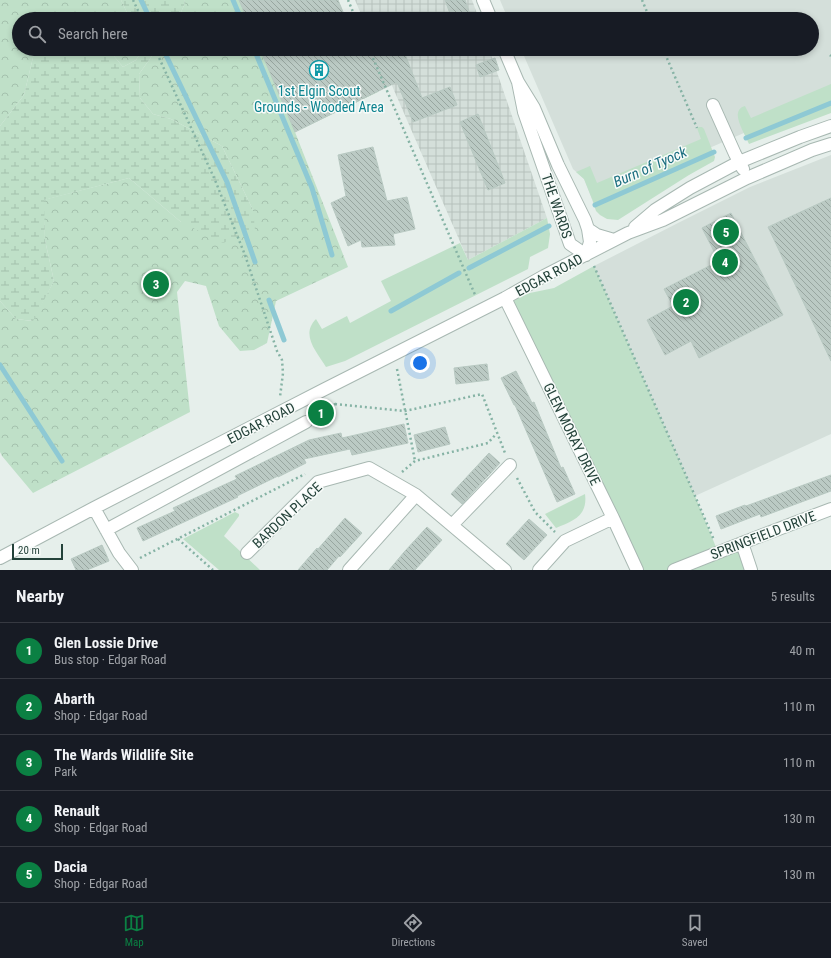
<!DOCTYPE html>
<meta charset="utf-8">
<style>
:root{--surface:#171b24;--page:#20242c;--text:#f1f3f6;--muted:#9ea1a6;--line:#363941;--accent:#0b8043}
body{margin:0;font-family:"Roboto Condensed",sans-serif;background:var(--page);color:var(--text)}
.scale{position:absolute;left:12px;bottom:10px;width:51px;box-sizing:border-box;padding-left:4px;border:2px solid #24423a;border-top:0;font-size:11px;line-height:14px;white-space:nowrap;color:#24423a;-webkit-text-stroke:3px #f7fbf9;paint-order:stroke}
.you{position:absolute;left:420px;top:363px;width:14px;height:14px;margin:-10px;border:3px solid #fff;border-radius:50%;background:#1a73e8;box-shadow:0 0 0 6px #1a73e833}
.badge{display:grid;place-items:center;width:26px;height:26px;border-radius:50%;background:var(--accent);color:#fff;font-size:13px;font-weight:700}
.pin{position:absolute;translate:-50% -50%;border:2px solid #fff;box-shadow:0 1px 4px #0006}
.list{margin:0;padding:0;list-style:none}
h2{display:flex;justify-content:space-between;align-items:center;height:52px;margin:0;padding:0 16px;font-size:17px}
h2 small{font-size:13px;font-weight:400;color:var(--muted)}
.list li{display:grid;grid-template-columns:26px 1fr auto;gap:12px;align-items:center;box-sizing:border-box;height:56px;padding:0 16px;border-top:1px solid var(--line)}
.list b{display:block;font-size:15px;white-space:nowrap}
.list p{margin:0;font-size:13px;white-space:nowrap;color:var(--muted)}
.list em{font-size:13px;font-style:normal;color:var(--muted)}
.icon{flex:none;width:22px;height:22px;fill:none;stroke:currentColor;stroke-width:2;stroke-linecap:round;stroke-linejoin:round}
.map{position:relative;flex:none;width:831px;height:570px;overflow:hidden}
.search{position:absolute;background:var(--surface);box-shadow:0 2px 6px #0003;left:12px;right:12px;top:12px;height:44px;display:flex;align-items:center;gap:10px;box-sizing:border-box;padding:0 14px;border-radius:22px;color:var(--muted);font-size:15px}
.sheet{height:332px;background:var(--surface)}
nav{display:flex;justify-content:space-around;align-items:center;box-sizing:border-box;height:56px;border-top:1px solid var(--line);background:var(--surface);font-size:11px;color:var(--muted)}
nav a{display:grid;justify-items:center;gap:2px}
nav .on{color:var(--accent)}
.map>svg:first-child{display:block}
.built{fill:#d4dfda}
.industrial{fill:url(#industrial-grid)}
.green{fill:#bfe0c8}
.forest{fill:url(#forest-crowns)}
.wetland{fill:url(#wetland-marsh)}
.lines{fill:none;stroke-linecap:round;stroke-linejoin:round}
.stream{stroke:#8ec9d4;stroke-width:5}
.building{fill:url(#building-back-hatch);stroke:#b8c9c2}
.minor-casing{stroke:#a8b8b2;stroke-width:14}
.path{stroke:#86b3a5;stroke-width:2.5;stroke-dasharray:2 3;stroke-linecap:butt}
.minor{stroke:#fff;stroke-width:12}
.labels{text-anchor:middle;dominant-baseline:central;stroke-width:3;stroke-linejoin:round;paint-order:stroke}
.culture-label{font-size:14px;fill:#0d838f;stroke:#f7fbf9}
.street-label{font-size:14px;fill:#24423a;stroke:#f7fbf9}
.water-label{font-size:15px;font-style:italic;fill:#1c6f80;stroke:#f7fbf9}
</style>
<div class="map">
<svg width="831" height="570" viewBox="0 0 831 570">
<defs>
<pattern id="industrial-grid" width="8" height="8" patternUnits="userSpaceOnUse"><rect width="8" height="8" fill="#d4dfda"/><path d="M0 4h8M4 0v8" fill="none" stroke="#b6c1bc"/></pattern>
<pattern id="forest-crowns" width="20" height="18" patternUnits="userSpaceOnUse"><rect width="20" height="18" fill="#bfe0c8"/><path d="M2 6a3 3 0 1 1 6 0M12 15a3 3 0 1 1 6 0" fill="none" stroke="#a4c1ad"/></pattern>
<pattern id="wetland-marsh" width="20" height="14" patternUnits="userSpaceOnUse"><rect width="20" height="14" fill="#bfe0c8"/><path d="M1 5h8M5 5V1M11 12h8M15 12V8" fill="none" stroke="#a4c1ad"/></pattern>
<pattern id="building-back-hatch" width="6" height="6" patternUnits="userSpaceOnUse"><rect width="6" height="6" fill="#bbcac4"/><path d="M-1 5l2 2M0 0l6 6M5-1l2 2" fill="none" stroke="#98a6a0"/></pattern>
</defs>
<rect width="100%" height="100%" fill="#e6efeb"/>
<!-- built -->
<path class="built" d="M500 0H831V95L592 199 584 179 573 169 521 49H812V19H508Z
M831 155V434L695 496 594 266 678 223 750 187Z"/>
<!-- industrial -->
<path class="industrial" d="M355 0H472L479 19H363Z
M376 49H489L547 218 468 260Z"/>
<!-- green -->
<path class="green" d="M831 84V113L749 144C746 137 736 120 738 113 739 109 741 107 745 106L751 118Z
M699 127H702L704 129 715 157 714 161 689 175 618 220 607 219 600 215 596 211 592 199 584 179 576 172 590 166 597 183 701 139 697 128Z
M547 218 550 234 548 248 530 257 528 269 345 361 326 367C317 352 300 335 316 319L322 329 347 316 350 323 391 301 381 281 460 243 468 260Z
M594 266 695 496 718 552 742 543 751 570H637L505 298 554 288Z
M585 494C588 516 573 521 556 528L545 514Z
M235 512 239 514V516L224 536 260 570H219L183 539Z"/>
<!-- forest -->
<path class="forest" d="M0 0H121L130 19H82L78 14 65 19H19V49H35L24 95 0 126Z
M184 0H338L346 19H178L185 3Z
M108 49H143L136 60 123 67Z
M157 49H359L378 92 295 132 348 267 276 301 267 343 254 350 240 351 219 326 206 286 185 281 177 292 190 412 33 493 2 456 0 452V301L16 319 32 321 54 281 45 240 43 200 129 178 181 222 253 210 222 146 171 119 153 114 140 98 139 74Z"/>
<!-- wetland -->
<path class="wetland" d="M121 0H184L185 3 178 19H130Z
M35 49H108L123 67 136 60 143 49H157L139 74 140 98 153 114 171 119 222 146 253 210 255 230 223 243 181 222 129 178 44 200 45 240 54 281 33 321 16 319 0 301V126L24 95Z"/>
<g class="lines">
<!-- stream -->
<path class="stream" d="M141 0 150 19
M233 0 241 19
M163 49 227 182 255 262
M254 49 312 188 332 255
M746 138 831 103
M595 205 714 152
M469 268 549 226
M269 300 284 340
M391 311 459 273
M0 365 62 461"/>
</g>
<!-- building -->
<path class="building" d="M239 0H338L346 19H247Z
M445 0H465L470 14 457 19H452Z
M260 49H403L422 98 450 87 457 105 413 122 397 82 295 132Z
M495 58 499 70 480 77 476 65Z
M478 114 505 183 488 190 460 122Z
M373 147 387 201 407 197 415 229 393 234 395 245 362 247 361 240 348 246 331 203 346 196 338 155Z
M831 198V361L768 227Z
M731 213 783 315 699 358 691 341 665 355 647 320 673 306 664 289 719 261 702 228Z
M487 364 489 380 456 384 454 368Z
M516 371 532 403 534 402 561 468 563 467 575 494 557 502 515 405H514L501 378Z
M404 424 408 443 352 455 350 449 304 459 306 463 278 477V476L237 496 238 497 143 541 137 528 175 511 173 508 237 479 235 476 309 440 341 433 342 438Z
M445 427 450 444 418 452 414 435Z
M489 453 500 463 462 504 451 494Z
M831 475V491L761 517 760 514 721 529 716 516 745 505 746 506Z
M345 518 362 533 340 557 339 556 327 570H298L317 548 318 549Z
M529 519 547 535 524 560 506 544Z
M427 527 442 540 415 570H389L405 551Z
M102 545 109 561 87 570H76L71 559Z"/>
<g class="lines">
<defs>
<path id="minor" d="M483 0 491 19
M504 49 518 82 534 108 558 165 585 220 588 229 590 242 586 255 570 244 524 112 518 82
M713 105 735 154 743 169
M635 227 655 210 690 188 739 162 800 137 831 126
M588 229 597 235 614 240
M505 298 613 518 637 570
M94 508 119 553 132 570
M452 525 510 465
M106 530 306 422
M742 543 751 570
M247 553 318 482 369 468 416 495 505 570
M0 558 94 508 325 389 505 298 544 276 628 233 663 220 747 178 812 150 831 144
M349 570 416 495
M539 570 565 541 613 518
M674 570 742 543 831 509"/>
</defs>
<!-- minor casing -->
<use href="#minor" class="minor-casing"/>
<!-- path -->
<path class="path" d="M133 0 142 19
M348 0 356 19
M642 0 650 19
M155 49 215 180 245 255 277 351 282 360 283 373 280 397
M369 49 476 297
M663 49 697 128
M830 55 831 56
M594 266 695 496 714 540
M397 369 415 461
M335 404 405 411 482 394 505 453
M317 415 335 404 334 402
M402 472 415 461 488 443 497 433
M517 478 535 512 555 532
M178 539 213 570
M140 558 305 474"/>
<!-- minor -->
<use href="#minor" class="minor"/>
</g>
<!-- icons -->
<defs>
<symbol id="building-ring" viewBox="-11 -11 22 22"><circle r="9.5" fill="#f7fbf9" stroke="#0f9aa8" stroke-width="1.5"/><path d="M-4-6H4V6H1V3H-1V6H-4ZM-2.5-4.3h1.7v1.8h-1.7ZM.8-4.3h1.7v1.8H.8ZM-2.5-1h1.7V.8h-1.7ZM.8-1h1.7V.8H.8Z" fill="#0f9aa8"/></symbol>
</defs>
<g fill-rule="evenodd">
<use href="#building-ring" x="308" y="59" width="22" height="22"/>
</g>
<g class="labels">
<!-- culture labels -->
<g class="culture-label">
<text x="319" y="91">1st Elgin Scout<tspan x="319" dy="16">Grounds - Wooded Area</tspan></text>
</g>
<!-- street labels -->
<g class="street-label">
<text transform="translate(557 206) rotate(71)">THE WARDS</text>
<text transform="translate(549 275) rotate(-28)">EDGAR ROAD</text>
<text transform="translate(261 423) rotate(-27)">EDGAR ROAD</text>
<text transform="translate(572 434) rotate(64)">GLEN MORAY DRIVE</text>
<text transform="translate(287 515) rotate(-43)">BARDON PLACE</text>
<text transform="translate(763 535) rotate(-21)">SPRINGFIELD DRIVE</text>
</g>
<!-- water labels -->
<g class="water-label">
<text transform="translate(650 167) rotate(-24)">Burn of Tyock</text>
</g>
</g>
</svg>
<div class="scale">20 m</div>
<div class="you"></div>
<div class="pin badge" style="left:321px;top:413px">1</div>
<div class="pin badge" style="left:686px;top:302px">2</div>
<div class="pin badge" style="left:156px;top:284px">3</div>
<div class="pin badge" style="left:725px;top:262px">4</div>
<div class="pin badge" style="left:726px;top:232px">5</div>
<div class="search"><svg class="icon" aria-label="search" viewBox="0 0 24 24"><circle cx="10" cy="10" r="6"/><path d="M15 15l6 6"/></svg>Search here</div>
</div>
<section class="sheet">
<h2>Nearby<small>5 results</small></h2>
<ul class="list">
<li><span class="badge">1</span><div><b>Glen Lossie Drive</b><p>Bus stop · Edgar Road</p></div><em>40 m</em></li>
<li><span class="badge">2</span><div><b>Abarth</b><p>Shop · Edgar Road</p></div><em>110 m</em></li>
<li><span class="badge">3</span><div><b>The Wards Wildlife Site</b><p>Park</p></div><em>110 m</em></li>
<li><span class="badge">4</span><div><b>Renault</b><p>Shop · Edgar Road</p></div><em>130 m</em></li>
<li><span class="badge">5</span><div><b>Dacia</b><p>Shop · Edgar Road</p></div><em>130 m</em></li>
</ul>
</section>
<nav>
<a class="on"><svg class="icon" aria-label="map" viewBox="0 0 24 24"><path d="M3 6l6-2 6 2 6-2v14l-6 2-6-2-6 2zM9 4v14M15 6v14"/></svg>Map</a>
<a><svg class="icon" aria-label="directions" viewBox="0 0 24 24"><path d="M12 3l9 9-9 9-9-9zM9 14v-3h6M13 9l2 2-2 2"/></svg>Directions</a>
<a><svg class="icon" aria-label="saved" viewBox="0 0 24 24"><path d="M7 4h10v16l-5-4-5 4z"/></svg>Saved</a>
</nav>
